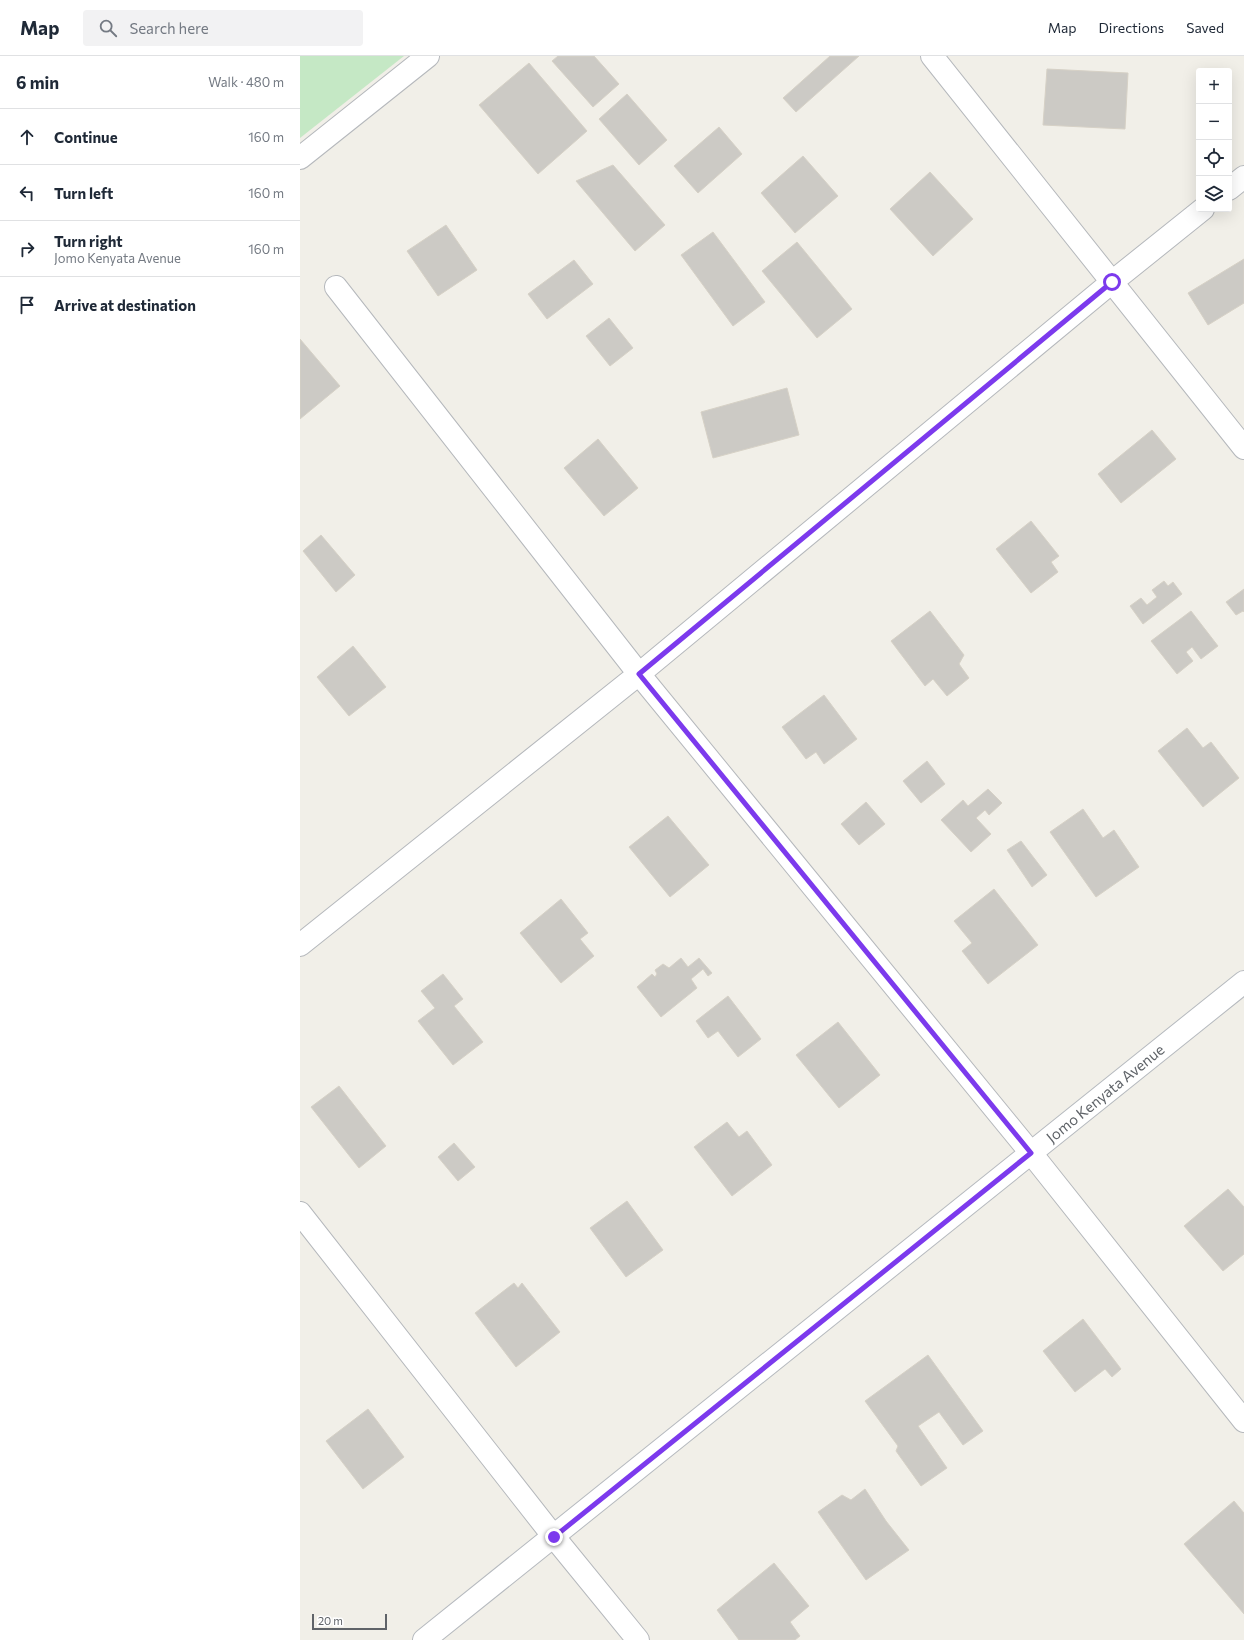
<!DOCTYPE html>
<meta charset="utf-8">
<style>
:root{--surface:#fff;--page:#f2f2f3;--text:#1f2937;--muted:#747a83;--line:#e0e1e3}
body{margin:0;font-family:Commissioner,sans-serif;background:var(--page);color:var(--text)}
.controls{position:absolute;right:12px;top:12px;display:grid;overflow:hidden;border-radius:4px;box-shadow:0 4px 16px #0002}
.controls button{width:36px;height:36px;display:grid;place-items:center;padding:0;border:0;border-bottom:1px solid var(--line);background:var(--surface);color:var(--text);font:20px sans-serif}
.scale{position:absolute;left:12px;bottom:10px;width:75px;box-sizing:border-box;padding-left:4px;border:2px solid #5f6368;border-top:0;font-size:11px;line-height:14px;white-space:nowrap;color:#5f6368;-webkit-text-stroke:3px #fff;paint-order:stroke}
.stop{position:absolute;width:12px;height:12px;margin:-9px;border:3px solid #7c3aed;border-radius:50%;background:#fff}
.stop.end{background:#7c3aed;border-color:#fff;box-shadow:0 1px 4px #0008}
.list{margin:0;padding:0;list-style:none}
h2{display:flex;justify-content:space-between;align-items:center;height:52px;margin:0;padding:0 16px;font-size:17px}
h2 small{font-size:13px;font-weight:400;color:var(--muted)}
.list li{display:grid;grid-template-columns:26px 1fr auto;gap:12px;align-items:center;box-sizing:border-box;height:56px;padding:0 16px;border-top:1px solid var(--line)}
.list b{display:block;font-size:15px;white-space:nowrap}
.list p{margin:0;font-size:13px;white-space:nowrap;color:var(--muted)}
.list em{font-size:13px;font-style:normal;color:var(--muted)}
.icon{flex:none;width:22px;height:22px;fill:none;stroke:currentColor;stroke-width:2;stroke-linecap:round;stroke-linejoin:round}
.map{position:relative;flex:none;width:944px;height:1584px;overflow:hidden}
header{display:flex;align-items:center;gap:24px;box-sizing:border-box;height:56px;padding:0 20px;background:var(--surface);border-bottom:1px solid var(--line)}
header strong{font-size:19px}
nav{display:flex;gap:22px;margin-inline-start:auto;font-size:14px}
.search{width:280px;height:36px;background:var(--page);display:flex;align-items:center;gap:10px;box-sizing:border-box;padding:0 14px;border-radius:4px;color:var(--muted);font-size:15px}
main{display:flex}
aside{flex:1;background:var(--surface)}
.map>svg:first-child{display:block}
.green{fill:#c5e8c5}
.building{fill:#cccac5;stroke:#d6d1c6}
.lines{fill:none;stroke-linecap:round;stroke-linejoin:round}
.street-casing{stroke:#b5b8bc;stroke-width:24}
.secondary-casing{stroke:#b6babf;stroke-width:24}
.street{stroke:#fff;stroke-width:22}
.secondary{stroke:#fff;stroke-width:22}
.route{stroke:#7c3aed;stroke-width:5}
.labels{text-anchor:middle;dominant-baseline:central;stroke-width:3.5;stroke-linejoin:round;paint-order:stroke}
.street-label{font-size:15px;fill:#5f6368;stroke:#fff}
</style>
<header>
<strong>Map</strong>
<div class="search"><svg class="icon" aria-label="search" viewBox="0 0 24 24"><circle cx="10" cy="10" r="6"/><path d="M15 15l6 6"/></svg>Search here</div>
<nav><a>Map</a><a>Directions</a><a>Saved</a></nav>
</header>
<main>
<aside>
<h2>6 min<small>Walk · 480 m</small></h2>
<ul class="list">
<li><svg class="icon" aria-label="ahead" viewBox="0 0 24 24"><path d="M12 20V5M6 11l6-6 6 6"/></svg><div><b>Continue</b></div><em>160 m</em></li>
<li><svg class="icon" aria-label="left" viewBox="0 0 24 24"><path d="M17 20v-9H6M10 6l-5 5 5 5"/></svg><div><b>Turn left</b></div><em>160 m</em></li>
<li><svg class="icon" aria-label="right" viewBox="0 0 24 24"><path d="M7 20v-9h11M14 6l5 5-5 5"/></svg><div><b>Turn right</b><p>Jomo Kenyata Avenue</p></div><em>160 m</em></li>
<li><svg class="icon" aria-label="arrive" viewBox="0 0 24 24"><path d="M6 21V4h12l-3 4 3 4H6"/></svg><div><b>Arrive at destination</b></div></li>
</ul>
</aside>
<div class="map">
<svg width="944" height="1584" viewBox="0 0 944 1584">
<rect width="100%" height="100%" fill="#f1efe8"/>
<!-- green -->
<path class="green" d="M0 0H104L0 82Z"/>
<!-- building -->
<path class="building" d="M258 0H294L319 28 293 51 252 5Z
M530 0H559L496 56 483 42Z
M229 7 287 75 238 118 179 49Z
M747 13 828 17 825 73 743 69Z
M327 38 367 84 339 109 299 63Z
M419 71 442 98 398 137 374 110Z
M503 100 538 140 495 177 461 137Z
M313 109 365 169 335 195 276 125Z
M630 116 673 163 633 200 590 153Z
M146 169 177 214 138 240 107 195Z
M413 176 465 246 433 270 381 199Z
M497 186 552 253 517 282 462 215Z
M944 203V247L908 269 888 237Z
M274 204 293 228 247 263 228 238Z
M309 262 333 292 310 310 286 280Z
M0 283 40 330 0 363Z
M487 332 499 379 413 402 401 356Z
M852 374 876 403 821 447 798 418Z
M298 383 338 432 304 460 264 412Z
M731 465 759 500 751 506 758 516 731 537 696 493Z
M21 479 55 519 36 536 3 495Z
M864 525 868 530 873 526 882 538 843 568 830 550 841 542 847 549 857 541 852 534Z
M944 533V556L943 555 936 559 926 546Z
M630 555 664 599 659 608 669 622 647 640 633 623 625 630 591 585Z
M891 555 918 590 901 603 892 591 886 596 893 605 877 618 851 585Z
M53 590 86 631 49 660 17 621Z
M524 639 557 683 524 708 516 696 506 703 482 671Z
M887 672 903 692 911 686 939 722 903 751 858 695Z
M627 705 645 728 621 747 603 725Z
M688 733 702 747 689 759 685 754 676 762 691 778 671 796 641 764 663 744 668 750Z
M566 746 585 768 559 789 541 768Z
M783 753 803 782 814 774 839 811 796 841 750 776Z
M368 760 409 809 370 841 329 791Z
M721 785 747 819 732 831 707 794Z
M694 833 738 889 688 928 662 895 672 887 654 865Z
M261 843 288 877 280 883 294 900 261 927 220 877Z
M381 902 388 911 399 902 412 917 408 920 403 913 391 923 397 932 361 961 337 931 352 918 355 921 357 918 355 914 363 908 369 912Z
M143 918 163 943 154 950 183 986 153 1009 118 965 135 952 121 935Z
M428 940 461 983 438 1001 418 975 408 982 396 965Z
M538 966 580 1019 539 1052 496 999Z
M39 1030 86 1090 59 1112 11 1051Z
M427 1066 439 1081 447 1075 472 1109 432 1140 394 1091Z
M154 1087 175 1111 158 1125 138 1101Z
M928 1133 944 1151V1198L923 1215 884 1170Z
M327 1145 363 1194 326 1221 290 1172Z
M214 1227 218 1232 222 1227 260 1276 216 1311 175 1257Z
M783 1263 821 1313 812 1321 805 1313 775 1336 743 1295Z
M628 1299 683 1375 663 1389 639 1356 618 1370 647 1412 621 1430 596 1395 598 1390 565 1345Z
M68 1353 104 1401 63 1433 26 1385Z
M565 1433 586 1465 609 1494 566 1524 518 1456 542 1439 551 1444Z
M934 1445 944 1457V1558L884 1488Z
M474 1507 509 1550 490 1566 500 1580 495 1584H439L417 1554Z"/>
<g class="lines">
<defs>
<path id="street" d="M632 0 944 392
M0 102 128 0
M929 133 944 121
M36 231 339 618 731 1097 944 1365
M0 889 339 618 812 226 903 153
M0 1157 254 1481 338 1584"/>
<path id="secondary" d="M124 1584 944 926"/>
</defs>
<!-- street casing -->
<use href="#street" class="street-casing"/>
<!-- secondary casing -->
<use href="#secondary" class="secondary-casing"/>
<!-- street -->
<use href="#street" class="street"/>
<!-- secondary -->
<use href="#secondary" class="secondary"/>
</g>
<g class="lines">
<!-- route -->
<path class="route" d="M254 1481 731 1097 339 618 812 226"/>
</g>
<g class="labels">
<!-- street labels -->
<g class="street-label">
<text transform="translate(805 1037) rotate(-39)">Jomo Kenyata Avenue</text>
</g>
</g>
</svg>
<div class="controls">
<button>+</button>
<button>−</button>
<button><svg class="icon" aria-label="locate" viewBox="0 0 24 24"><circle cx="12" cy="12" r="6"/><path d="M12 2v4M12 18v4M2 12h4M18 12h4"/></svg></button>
<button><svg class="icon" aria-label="layers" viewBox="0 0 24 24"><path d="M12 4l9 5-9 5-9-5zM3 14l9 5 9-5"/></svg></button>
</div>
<div class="scale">20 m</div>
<div class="stop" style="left:812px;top:226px"></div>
<div class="stop end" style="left:254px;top:1481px"></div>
</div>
</main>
